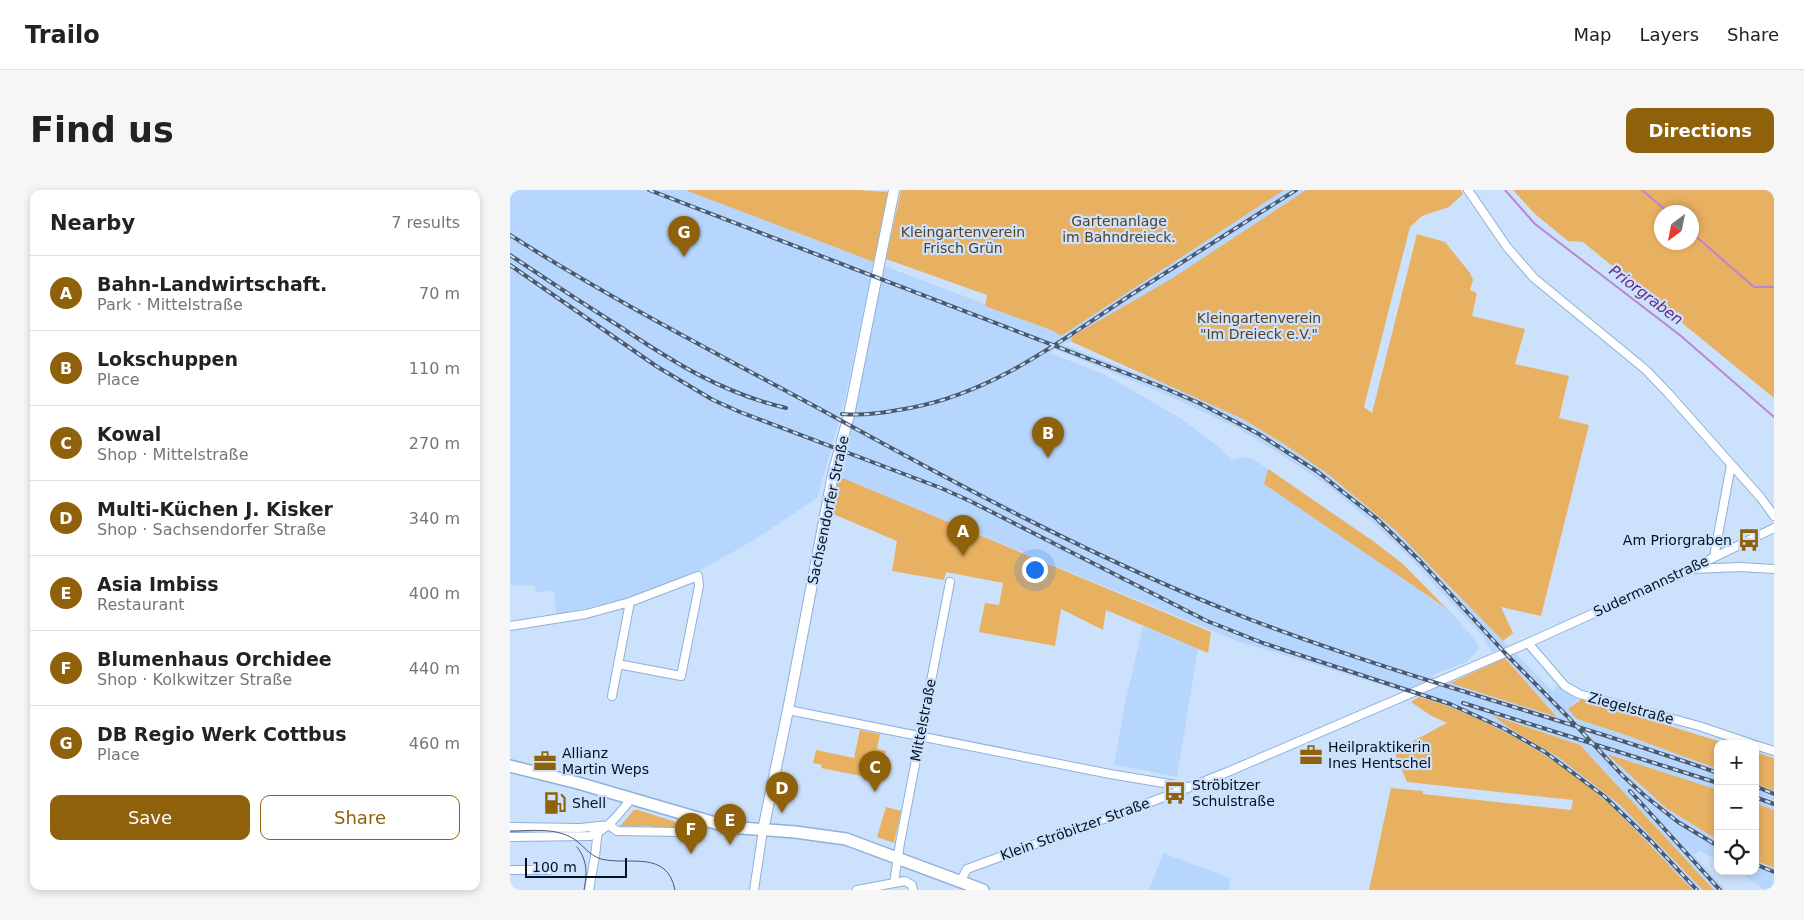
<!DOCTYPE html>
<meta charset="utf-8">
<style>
:root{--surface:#fff;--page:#f6f6f6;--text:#222;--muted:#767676;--line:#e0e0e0;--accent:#8f610b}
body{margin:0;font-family:"DejaVu Sans",sans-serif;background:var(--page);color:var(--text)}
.controls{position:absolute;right:15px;bottom:15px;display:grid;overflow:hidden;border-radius:10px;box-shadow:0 2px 8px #0003}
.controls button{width:45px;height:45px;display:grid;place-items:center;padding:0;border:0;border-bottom:1px solid var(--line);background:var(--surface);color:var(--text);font:25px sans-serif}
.compass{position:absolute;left:1144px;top:15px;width:45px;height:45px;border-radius:50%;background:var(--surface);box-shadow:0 2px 8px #0003;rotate:212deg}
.scale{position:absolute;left:15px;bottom:12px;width:102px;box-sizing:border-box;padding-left:5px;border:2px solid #061120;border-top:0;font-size:14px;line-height:18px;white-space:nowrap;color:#061120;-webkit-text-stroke:4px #cce1fc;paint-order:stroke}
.you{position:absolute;left:524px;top:379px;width:18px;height:18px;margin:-12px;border:4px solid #fff;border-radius:50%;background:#1a73e8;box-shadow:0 0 0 8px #1a73e833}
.badge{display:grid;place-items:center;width:32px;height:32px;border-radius:50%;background:var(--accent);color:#fff;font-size:16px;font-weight:700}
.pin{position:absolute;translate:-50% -41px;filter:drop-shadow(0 1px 2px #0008)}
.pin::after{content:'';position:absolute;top:26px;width:18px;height:15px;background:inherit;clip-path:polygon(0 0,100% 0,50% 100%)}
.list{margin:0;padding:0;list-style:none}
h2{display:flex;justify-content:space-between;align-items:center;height:65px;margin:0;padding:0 20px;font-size:21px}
h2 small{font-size:16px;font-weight:400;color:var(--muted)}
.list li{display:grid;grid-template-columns:32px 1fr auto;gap:15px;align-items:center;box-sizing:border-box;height:75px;padding:0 20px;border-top:1px solid var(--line)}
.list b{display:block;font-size:19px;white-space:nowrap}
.list p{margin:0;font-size:16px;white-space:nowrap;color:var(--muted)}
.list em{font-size:16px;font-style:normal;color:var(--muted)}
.actions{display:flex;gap:10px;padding:15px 20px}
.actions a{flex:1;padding:11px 0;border:1px solid var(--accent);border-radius:10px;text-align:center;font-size:18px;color:var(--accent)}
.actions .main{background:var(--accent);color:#fff}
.icon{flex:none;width:28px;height:28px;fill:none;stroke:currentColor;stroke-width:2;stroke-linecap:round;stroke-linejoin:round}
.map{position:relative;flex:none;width:1264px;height:700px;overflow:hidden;border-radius:10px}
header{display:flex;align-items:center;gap:30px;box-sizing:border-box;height:70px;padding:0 25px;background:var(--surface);border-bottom:1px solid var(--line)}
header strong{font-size:24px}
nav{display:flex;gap:28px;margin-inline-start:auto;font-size:18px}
.intro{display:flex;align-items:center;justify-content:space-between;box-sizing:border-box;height:120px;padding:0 30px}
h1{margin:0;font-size:35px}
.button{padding:12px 22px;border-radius:10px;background:var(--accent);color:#fff;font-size:18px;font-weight:700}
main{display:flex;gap:30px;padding:0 30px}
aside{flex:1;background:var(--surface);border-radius:10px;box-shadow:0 2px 8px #0003}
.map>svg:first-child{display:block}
.built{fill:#b7d6fe;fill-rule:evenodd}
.green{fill:#e8b162;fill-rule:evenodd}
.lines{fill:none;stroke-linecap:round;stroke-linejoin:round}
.stream{stroke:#ba85d2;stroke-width:2}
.minor-casing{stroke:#8fb0da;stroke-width:10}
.tertiary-casing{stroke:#8fb0da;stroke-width:12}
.secondary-casing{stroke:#8fb0da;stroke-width:14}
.minor{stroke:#fff;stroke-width:8}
.tertiary{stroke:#fff;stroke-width:10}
.secondary{stroke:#fff;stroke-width:11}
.tram{stroke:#4b596d;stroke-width:1}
.rail-casing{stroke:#4b596d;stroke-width:4}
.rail{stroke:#cce1fc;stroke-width:2;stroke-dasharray:5.5;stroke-linecap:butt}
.labels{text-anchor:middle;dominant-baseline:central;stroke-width:4.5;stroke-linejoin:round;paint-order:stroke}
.park-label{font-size:14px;fill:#5a411d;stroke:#cce1fc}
.street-label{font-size:14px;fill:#061120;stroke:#cce1fc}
.poi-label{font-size:14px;fill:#061120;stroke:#cce1fc;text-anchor:start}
.water-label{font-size:15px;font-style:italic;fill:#682681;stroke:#cce1fc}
</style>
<header>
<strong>Trailo</strong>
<nav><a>Map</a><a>Layers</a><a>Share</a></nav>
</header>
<div class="intro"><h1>Find us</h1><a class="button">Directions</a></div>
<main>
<aside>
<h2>Nearby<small>7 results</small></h2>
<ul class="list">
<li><span class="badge">A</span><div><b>Bahn-Landwirtschaft.</b><p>Park · Mittelstraße</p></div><em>70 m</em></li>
<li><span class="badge">B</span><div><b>Lokschuppen</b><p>Place</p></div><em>110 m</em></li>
<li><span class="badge">C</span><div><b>Kowal</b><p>Shop · Mittelstraße</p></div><em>270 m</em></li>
<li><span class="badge">D</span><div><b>Multi-Küchen J. Kisker</b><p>Shop · Sachsendorfer Straße</p></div><em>340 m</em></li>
<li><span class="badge">E</span><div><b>Asia Imbiss</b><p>Restaurant</p></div><em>400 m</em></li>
<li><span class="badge">F</span><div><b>Blumenhaus Orchidee</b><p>Shop · Kolkwitzer Straße</p></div><em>440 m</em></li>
<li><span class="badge">G</span><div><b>DB Regio Werk Cottbus</b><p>Place</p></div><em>460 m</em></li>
</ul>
<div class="actions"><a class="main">Save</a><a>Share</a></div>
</aside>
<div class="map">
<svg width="1264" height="700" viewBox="0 0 1264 700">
<rect width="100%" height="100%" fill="#cce1fc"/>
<!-- built -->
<path class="built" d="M0 0H175L364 72 334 213 307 308 244 350 187 382 118 408 46 425 44 401 25 402 26 396 0 395Z
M774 0H796L661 89 562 147V152L552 154 668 199 705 215 731 228 774 254 818 284 885 340 1042 501 1050 494 1068 511 1058 519 1067 529 1110 543 1208 579V600L1098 565 1156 618 1208 650V670L1190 661 1184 665 1216 700H1204L1070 555 983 525 1001 539 1048 567 1110 615 1193 700H1183L1103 618 1078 597 1048 575 1017 556 956 524 918 509 727 451 328 286 342 233 372 75 475 114V116L544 141 551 145ZM545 159 664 208 729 239 775 267 817 295 861 331 899 367 974 448 976 454 983 462 988 459 1047 526 920 486 957 472 969 458 964 448 936 417 754 294 758 279 743 269 733 267 722 270 705 254 670 228 594 184 540 163Z
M633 436 688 459 667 587 604 574 615 514Z
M1245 593 1264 601V620L1245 613Z
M653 663 720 688 719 700H639Z
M1245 670 1264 678V700H1255L1228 681H1245Z"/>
<!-- green -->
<path class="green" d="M175 0H348L378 2 364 72Z
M391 0H774L551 146 544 141 475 116 477 105 376 69Z
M796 0H951L953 4 939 17 912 26 900 37 854 217 862 223 907 44 935 52 960 83 963 90 960 100 967 103 962 126 1015 139 1005 174 1059 186 1049 228 1079 235 1031 426 991 417 1003 443 993 451 885 340 818 284 774 254 731 228 562 152 561 147 661 89Z
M1003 0H1264V208L1073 52 1058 51 1025 24ZM1152 22H1182V52H1152Z
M758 279 863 351 893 374 936 418 754 294Z
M328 286 701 442 698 463 596 420 593 440 551 419 545 456 469 442 475 413 489 415 493 393 436 382 434 390 382 381 387 351 323 324Z
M995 468 1047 527 940 493Z
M909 507C974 525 1054 571 1103 618 1131 644 1156 673 1183 700H859L881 598 913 601V604L1061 620 1063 610 897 592 884 561 937 533 920 525 901 512Z
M1072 509 1218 554H1208V579L1110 543 1067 529 1058 519Z
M982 525 1070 555 1204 700H1193L1110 615 1048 567 1001 539Z
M350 540 370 544 367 559 376 561 373 576 364 575 361 588 311 578 312 575 303 573 306 560 344 568Z
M1245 562 1264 568V601L1245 593Z
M1097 564 1208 600V650L1156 618Z
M1245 613 1264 620V678L1245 670Z
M376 617 391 621 384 653 367 647Z
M124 620H128L169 633 164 640 143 639 141 636H128L124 639 122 636H110Z"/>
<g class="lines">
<!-- stream -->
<path class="stream" d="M995 0 1025 34 1171 146 1264 227
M1132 0 1158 22
M1182 43 1244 97H1264"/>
<defs>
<path id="minor" d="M958 0 997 57 1024 88 1136 180 1158 203 1251 308 1264 326
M1204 367 1221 275
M1183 379 1230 377 1264 379
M0 436 76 424 120 412 188 386 189 396 171 486 108 474
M1018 453 1055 496 1069 504 1189 536 1242 554
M102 506 120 412
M278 520 600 584 678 597
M1245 555 1264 561
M0 637 70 638 99 635 107 641 170 642 174 624
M0 647 80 646C98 639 109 624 121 609
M0 680H39
M450 692 457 679 665 603 720 581 1018 453 1166 386 1264 338
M384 693 390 653 440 392
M79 700 85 666 88 640
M244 700 253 640
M347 700 395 691 402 695 403 700"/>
<path id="tertiary" d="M253 640 278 520 323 284 339 225 384 0"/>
<path id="secondary" d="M0 576 68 593 219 637 285 642 336 649 473 700"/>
</defs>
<!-- minor casing -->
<use href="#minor" class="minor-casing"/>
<!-- tertiary casing -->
<use href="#tertiary" class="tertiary-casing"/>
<!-- secondary casing -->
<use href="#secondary" class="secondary-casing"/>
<!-- minor -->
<use href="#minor" class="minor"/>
<!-- tertiary -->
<use href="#tertiary" class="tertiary"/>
<!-- secondary -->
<use href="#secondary" class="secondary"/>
<!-- tram -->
<path class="tram" d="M0 641C21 641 45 637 64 649 74 656 79 665 91 669 119 676 157 659 165 700
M67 657C78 671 77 684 74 700"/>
<defs>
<path id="rail" d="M139 0 652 197 689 213 749 244 808 282 838 306 866 328 910 371 995 463 1057 526 1113 586 1135 606 1168 632 1208 656
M0 45C99 108 204 162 308 218 448 295 589 371 739 429 893 488 1053 528 1208 583
M0 65C36 89 72 113 109 136 163 172 212 203 276 218
M0 75 146 176 203 210 230 222 431 298 460 311 697 431 753 453 940 514 995 539 1035 562 1094 606 1142 652 1187 700
M332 224C355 226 378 222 400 218 487 202 557 146 630 99 682 66 734 33 786 0
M953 513 1208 593
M1245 596 1264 604
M1120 601 1210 700
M1245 607 1264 614
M1245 674 1264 682"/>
</defs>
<!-- rail casing -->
<use href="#rail" class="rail-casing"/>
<!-- rail -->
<use href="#rail" class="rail"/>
</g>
<!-- icons -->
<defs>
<symbol id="bus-bare" viewBox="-9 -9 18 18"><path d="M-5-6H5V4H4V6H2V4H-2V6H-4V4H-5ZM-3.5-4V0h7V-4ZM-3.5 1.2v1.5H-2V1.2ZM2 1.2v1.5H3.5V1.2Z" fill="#8f610b" stroke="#cce1fc" stroke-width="2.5" paint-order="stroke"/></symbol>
<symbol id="office-bare" viewBox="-9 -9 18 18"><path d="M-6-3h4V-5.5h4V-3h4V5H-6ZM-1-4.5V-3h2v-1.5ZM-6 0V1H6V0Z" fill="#8f610b" stroke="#cce1fc" stroke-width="2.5" paint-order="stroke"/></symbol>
<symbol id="fuel-bare" viewBox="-9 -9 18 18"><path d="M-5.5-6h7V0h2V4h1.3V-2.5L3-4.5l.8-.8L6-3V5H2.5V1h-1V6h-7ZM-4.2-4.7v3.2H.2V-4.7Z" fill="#8f610b" stroke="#cce1fc" stroke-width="2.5" paint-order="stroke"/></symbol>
</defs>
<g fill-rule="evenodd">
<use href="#bus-bare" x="1223" y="334" width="32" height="32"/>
<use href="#office-bare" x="785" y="549" width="32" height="32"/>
<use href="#office-bare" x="19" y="555" width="32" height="32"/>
<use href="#bus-bare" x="649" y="587" width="32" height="32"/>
<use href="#fuel-bare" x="29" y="597" width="32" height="32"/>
</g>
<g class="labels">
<!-- park labels -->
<g class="park-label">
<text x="609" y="31">Gartenanlage<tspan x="609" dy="16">im Bahndreieck.</tspan></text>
<text x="453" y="42">Kleingartenverein<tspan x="453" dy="16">Frisch Grün</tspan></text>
<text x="749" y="128">Kleingartenverein<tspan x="749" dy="16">"Im Dreieck e.V."</tspan></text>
</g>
<!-- street labels -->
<g class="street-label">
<text transform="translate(318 320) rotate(-78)">Sachsendorfer Straße</text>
<text transform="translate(1141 396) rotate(-25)">Sudermannstraße</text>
<text transform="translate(1121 518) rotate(15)">Ziegelstraße</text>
<text transform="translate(413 530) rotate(-79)">Mittelstraße</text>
<text transform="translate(565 639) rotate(-20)">Klein Ströbitzer Straße</text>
</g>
<!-- poi labels -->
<g class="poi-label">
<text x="1222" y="350" text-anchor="end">Am Priorgraben</text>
<text x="818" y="557">Heilpraktikerin<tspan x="818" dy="16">Ines Hentschel</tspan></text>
<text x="52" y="563">Allianz<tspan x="52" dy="16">Martin Weps</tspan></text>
<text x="682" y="595">Ströbitzer<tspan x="682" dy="16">Schulstraße</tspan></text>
<text x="62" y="613">Shell</text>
</g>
<!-- water labels -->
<g class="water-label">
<text transform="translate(1136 105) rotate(37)">Priorgraben</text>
</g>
</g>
</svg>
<div class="controls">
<button>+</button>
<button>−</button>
<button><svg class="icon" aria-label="locate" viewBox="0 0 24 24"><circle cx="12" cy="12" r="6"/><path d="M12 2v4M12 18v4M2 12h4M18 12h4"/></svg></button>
</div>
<svg class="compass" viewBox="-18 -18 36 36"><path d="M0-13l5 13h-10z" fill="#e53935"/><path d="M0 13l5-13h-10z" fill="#767676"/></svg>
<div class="scale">100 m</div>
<div class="you"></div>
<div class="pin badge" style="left:453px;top:366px">A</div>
<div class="pin badge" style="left:538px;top:268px">B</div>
<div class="pin badge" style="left:365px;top:602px">C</div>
<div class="pin badge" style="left:272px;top:623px">D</div>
<div class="pin badge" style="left:220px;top:655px">E</div>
<div class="pin badge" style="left:181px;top:664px">F</div>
<div class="pin badge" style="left:174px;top:67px">G</div>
</div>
</main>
